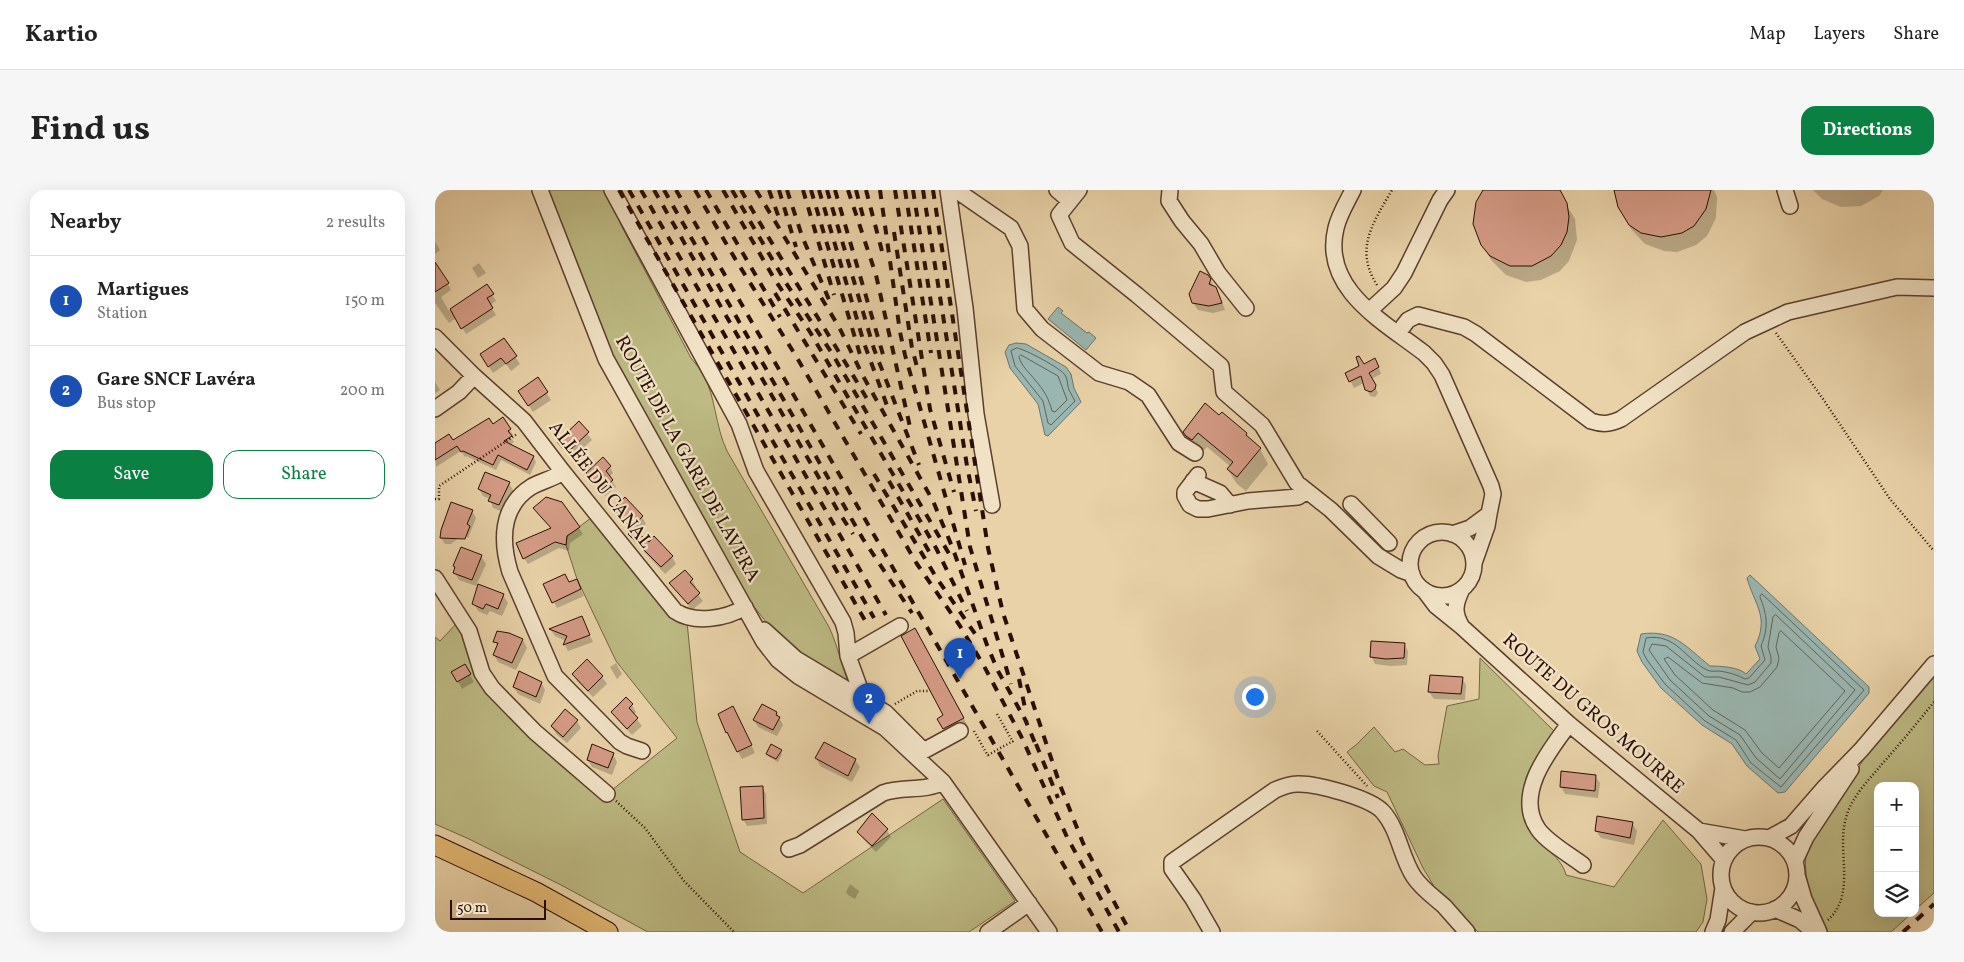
<!DOCTYPE html>
<meta charset="utf-8">
<style>
:root{--surface:#fff;--page:#f6f6f6;--text:#222;--muted:#767676;--line:#e0e0e0;--accent:#0b8043}
body{margin:0;font-family:Vollkorn,serif;background:var(--page);color:var(--text)}
.controls{position:absolute;right:15px;bottom:15px;display:grid;overflow:hidden;border-radius:10px;box-shadow:0 5px 20px #0002}
.controls button{width:45px;height:45px;display:grid;place-items:center;padding:0;border:0;border-bottom:1px solid var(--line);background:var(--surface);color:var(--text);font:25px sans-serif}
.scale{position:absolute;left:15px;bottom:12px;width:96px;box-sizing:border-box;padding-left:5px;border:2px solid #2a0e04;border-top:0;font-size:14px;line-height:18px;white-space:nowrap;color:#2a0e04;-webkit-text-stroke:4px #f1e2c6;paint-order:stroke}
.you{position:absolute;left:819px;top:506px;width:18px;height:18px;margin:-12px;border:4px solid #fff;border-radius:50%;background:#1a73e8;box-shadow:0 0 0 8px #1a73e833}
.badge{display:grid;place-items:center;width:32px;height:32px;border-radius:50%;background:var(--accent);color:#fff;font-size:16px;font-weight:700}
.pin{position:absolute;translate:-50% -41px;filter:drop-shadow(0 1px 2px #0008)}
.pin::after{content:'';position:absolute;top:26px;width:18px;height:15px;background:inherit;clip-path:polygon(0 0,100% 0,50% 100%)}
.list{margin:0;padding:0;list-style:none}
h2{display:flex;justify-content:space-between;align-items:center;height:65px;margin:0;padding:0 20px;font-size:21px}
h2 small{font-size:16px;font-weight:400;color:var(--muted)}
.list li{display:grid;grid-template-columns:32px 1fr auto;gap:15px;align-items:center;box-sizing:border-box;height:90px;padding:0 20px;border-top:1px solid var(--line)}
.list b{display:block;font-size:19px;white-space:nowrap}
.list p{margin:0;font-size:16px;white-space:nowrap;color:var(--muted)}
.list em{font-size:16px;font-style:normal;color:var(--muted)}
.actions{display:flex;gap:10px;padding:15px 20px}
.actions a{flex:1;padding:11px 0;border:1px solid var(--accent);border-radius:15px;text-align:center;font-size:18px;color:var(--accent)}
.actions .main{background:var(--accent);color:#fff}
.icon{flex:none;width:28px;height:28px;fill:none;stroke:currentColor;stroke-width:2;stroke-linecap:round;stroke-linejoin:round}
.map{position:relative;flex:none;width:1499px;height:742px;overflow:hidden;border-radius:15px}
header{display:flex;align-items:center;gap:30px;box-sizing:border-box;height:70px;padding:0 25px;background:var(--surface);border-bottom:1px solid var(--line)}
header strong{font-size:24px}
nav{display:flex;gap:28px;margin-inline-start:auto;font-size:18px}
.intro{display:flex;align-items:center;justify-content:space-between;box-sizing:border-box;height:120px;padding:0 30px}
h1{margin:0;font-size:35px}
.button{padding:12px 22px;border-radius:15px;background:var(--accent);color:#fff;font-size:18px;font-weight:700}
main{display:flex;gap:30px;padding:0 30px}
aside{flex:1;background:var(--surface);border-radius:15px;box-shadow:0 5px 20px #0002}
.map>svg:first-child{display:block}
.green{fill:#bdba83;stroke:#746444}
.water{fill:#9ab6b1;stroke:#6d736c}
.shadow{fill:#0003}
.lines{fill:none;stroke-linecap:round;stroke-linejoin:round}
.shore{stroke:#62625a;stroke-width:1}
.building{fill:#d59b86;stroke:#2a0e04}
.minor-casing{stroke:#5a3f2d;stroke-width:18}
.major-casing{stroke:#2a0e04;stroke-width:21}
.path{stroke:#2a0e04;stroke-width:2.5;stroke-dasharray:1 2.5;stroke-linecap:butt}
.minor{stroke:#f1e2c6;stroke-width:15}
.major{stroke:#e4b974;stroke-width:19}
.rail{stroke:#2a0e04;stroke-width:4;stroke-dasharray:9 9;stroke-linecap:butt}
.path-bridge{stroke:#2a0e04;stroke-width:2.5;stroke-dasharray:1 2.5;stroke-linecap:butt}
.labels{text-anchor:middle;dominant-baseline:central;stroke-width:4.5;stroke-linejoin:round;paint-order:stroke}
.street-label{font-size:19px;fill:#2a0e04;stroke:#f1e2c6}
</style>
<header>
<strong>Kartio</strong>
<nav><a>Map</a><a>Layers</a><a>Share</a></nav>
</header>
<div class="intro"><h1>Find us</h1><a class="button">Directions</a></div>
<main>
<aside>
<h2>Nearby<small>2 results</small></h2>
<ul class="list">
<li><span class="badge" style="background:#1a4fb4">1</span><div><b>Martigues</b><p>Station</p></div><em>150 m</em></li>
<li><span class="badge" style="background:#1a4fb4">2</span><div><b>Gare SNCF Lavéra</b><p>Bus stop</p></div><em>200 m</em></li>
</ul>
<div class="actions"><a class="main">Save</a><a>Share</a></div>
</aside>
<div class="map">
<svg width="1499" height="742" viewBox="0 0 1499 742">
<rect width="100%" height="100%" fill="#e9d2a8"/>
<filter id="stains"><feTurbulence type="fractalNoise" baseFrequency=".004" numOctaves="4"/><feColorMatrix values="0 0 0 0 .2 0 0 0 0 .09 0 0 0 0 .02 0 0 0 .5 -.17"/></filter>
<radialGradient id="worn" r=".72"><stop offset=".6" stop-color="#630" stop-opacity="0"/><stop offset="1" stop-color="#630" stop-opacity=".3"/></radialGradient>
<!-- green -->
<path class="green" d="M111 0H172L186 35 256 168C260 173 265 179 268 184 281 207 280 236 292 261L394 437C403 456 406 475 414 494L361 462 335 437 313 409 181 174Z
M156 328 211 396 252 432 262 532 305 662 368 703 508 609 580 711 534 742H213L126 695 34 649 0 634V447L5 451 23 432 33 454 40 479 167 608 242 548 181 471 142 389 131 355 132 346Z
M1045 468 1120 542 1089 625C1097 654 1126 663 1131 685L1179 697 1228 630 1266 674 1272 709 1268 732 1261 742H1043L1000 698 988 678 952 602 939 596 912 562 922 554 939 537 960 562 968 559 990 575 1004 574 1003 566 1012 516 1044 509Z
M1499 486V703L1480 720V596H1443V723H1477L1456 742H1393C1379 716 1366 689 1372 659L1432 564Z"/>
<!-- water -->
<path class="water" d="M623 117 628 121 626 123 652 143 654 142 661 148 651 160 613 129Z
M581 153 591 154 631 177 636 184 639 198 646 212 613 246 610 245 603 214 575 178 570 162 574 155Z
M1315 385 1434 497V503L1350 602 1343 603 1312 576 1297 554 1267 535 1226 498 1207 472 1202 461 1206 444C1239 439 1251 457 1275 476 1285 476 1304 477 1311 484L1325 469 1320 456C1335 427 1319 414 1312 388Z"/>
<!-- shadow -->
<path class="shadow" d="M1051 0H1122L1140 29 1142 50 1134 71 1125 81 1106 90 1091 92 1071 85 1056 70 1047 54Z
M1181 0H1279L1282 7 1281 28 1272 46 1261 55 1242 62 1229 61 1210 54 1196 39 1182 11Z
M1378 0H1448L1444 6 1426 16 1406 17 1387 9Z
M0 52 5 60 0 64Z
M44 73 51 83 43 88 37 78Z
M0 86 13 94 16 100 6 107 14 121 52 96 61 111 55 115 61 125 31 144 21 128 14 133 0 113Z
M773 86 785 106 790 120 778 123 763 120 758 113Z
M69 150 85 174 76 181 71 174 58 183 51 172Z
M928 176H943L946 184 936 189 943 203 940 207 935 206 929 193 919 198 912 184Z
M103 189 116 210 98 222 89 208Z
M0 192 5 200 0 203Z
M784 226 811 244 816 251 825 259 833 274 811 301 802 294 793 280 796 277 772 257 766 264 761 261 749 242Z
M144 233 157 250 136 269 123 252Z
M57 236 75 240 78 245 75 247 79 252 75 255 98 266 101 272 95 285 66 270 61 280 31 266 30 267 26 261 1 277 0 255 18 252Z
M175 277 178 283 174 287 181 297 170 306 152 283Z
M74 293 78 300 68 322 58 318 55 309 48 306 44 299Z
M180 319 207 327 211 334 201 343 214 353 237 367 241 374 230 384 199 351 195 344 198 341 184 326Z
M37 321 41 328 33 348 29 344 16 354H10L6 348Z
M104 324 144 338 148 344 135 353 134 361 124 358 93 374 89 368 117 339Z
M46 366 51 374 41 396 24 390 20 383 21 379 19 376Z
M250 382 257 390 261 397 259 399 268 411 257 420 236 394Z
M134 394 145 397 149 406 122 418 119 412Z
M44 396 68 405 73 413 67 426 55 421 52 425 43 421 39 414Z
M146 427 158 452 133 461 130 455 131 451 120 446 116 440Z
M479 440 534 538 515 549 504 529 510 526Z
M74 444 88 450 92 458 81 480 63 472 59 465 63 456 60 452Z
M969 454 973 461 972 475 956 476 940 474 936 466Z
M152 470 167 487 172 494 158 507 142 491 138 484Z
M181 473 187 484 182 489 175 477Z
M30 476 39 492 27 499 18 482Z
M1027 488 1031 495 1030 510 999 509 994 502Z
M106 492 110 500 105 514 83 504 79 497Z
M197 515 201 522 199 525 207 536 197 545 182 529 178 522Z
M342 523 348 535 342 546 323 537 319 530Z
M302 525 320 563 307 569 286 530Z
M142 531 146 538 132 553 121 544 117 537Z
M346 561 347 564 343 572 334 567 332 564Z
M178 564 182 572 177 585 157 577 153 570Z
M381 568 420 570 425 577 417 592 385 576Z
M1160 586 1165 593 1163 608 1130 604 1126 597Z
M327 597 331 604 332 634 312 636 308 629Z
M1197 633 1202 641 1199 655 1166 648 1161 641Z
M452 640 456 647 441 662 428 649 424 642Z
M415 694 424 701 420 709 413 705 411 702Z"/>
<g class="lines">
<!-- shore -->
<path class="shore" d="M582 158C590 159 627 179 630 185 633 189 632 195 634 200 636 204 638 207 640 211L616 235 613 233 608 211 580 176 576 161Z
M586 165 623 186 632 210 620 222 617 221C614 209 609 200 600 190 595 183 586 176 584 167Z
M1327 404 1429 500 1346 597 1316 573 1301 550 1270 531 1230 494 1212 470 1208 462 1211 448C1241 443 1250 469 1272 480 1276 482 1280 481 1284 481 1293 482 1303 485 1310 489L1314 488 1330 470 1326 456C1334 437 1332 425 1325 407Z
M1341 425 1420 500 1345 589 1321 568 1305 545 1274 526 1235 490 1214 460 1217 454 1231 456 1270 487H1284L1313 495 1320 492 1336 473V467L1333 457 1338 427Z
M1346 441 1410 501 1344 578 1327 563 1310 540 1278 520 1240 485 1229 469 1233 467 1267 493 1298 498 1307 502H1315L1325 497 1342 477 1344 468 1341 457 1344 443Z"/>
</g>
<!-- building -->
<path class="building" d="M1048 0H1125L1132 13 1134 27 1132 42 1126 55 1116 66 1097 76H1075L1055 66 1046 55 1038 34 1041 12Z
M1179 0H1276L1271 19 1259 36 1247 43 1226 47 1206 43 1194 35 1183 17Z
M0 72 14 93 0 102Z
M765 81 773 85 776 89 774 94 781 97 787 113 774 116 757 113 754 104Z
M52 94 59 104 52 108 58 118 26 139 15 119Z
M69 148 82 166 71 174 66 168 53 177 45 164Z
M924 166 929 174 940 168 944 177 934 183 941 195 940 199 936 202 930 200 926 186 914 192 910 183 924 176 921 167Z
M103 187 113 202 93 216 83 201Z
M770 213 784 225 787 222 812 243 811 245 826 258 802 287 792 279 798 272 763 243 757 250 751 246 748 242Z
M68 227 76 239 73 241 77 246 69 251 99 266 92 280 63 265 58 275 28 261 26 262 22 256 0 270V253L14 244 18 250 54 228 58 234Z
M144 231 154 242 132 263 122 252Z
M168 267 176 276 171 281 178 290 166 300 151 283Z
M50 282 75 292 64 315 53 311 56 305 43 299Z
M111 307 127 312 145 337 132 346 131 355 120 352 88 369 81 353 116 338 98 318Z
M190 307 208 326 196 338 178 319Z
M16 312 38 320 32 334 35 336 30 349 5 348 6 340Z
M198 339 214 352 219 346 238 366 226 377 193 344Z
M26 357 47 365 37 390 18 383 20 377 18 376Z
M250 380 258 389 255 392 265 403 253 414 234 393Z
M130 384 134 392 142 389 146 399 117 413 108 394Z
M43 394 69 404 63 419 51 414 48 419 37 414Z
M147 426 155 445 128 455 132 446 114 439Z
M480 438 529 528 508 539 502 529 508 525 466 446Z
M62 441 74 443 88 449 77 473 58 465 63 453 58 452Z
M936 451 970 453 969 468 951 469 935 467Z
M152 469 168 486 153 501 137 484Z
M30 474 36 484 22 492 16 482Z
M84 481 107 492 101 507 78 497Z
M995 485 1028 487 1026 504 993 502Z
M191 507 198 514 194 518 203 528 192 539 176 522Z
M327 514 342 522 341 525 345 527 338 540 318 530Z
M298 516 317 555 302 562 292 542 291 543 283 524Z
M130 519 143 530 128 547 116 536Z
M389 552 421 569 413 586 380 568Z
M157 554 179 563 173 578 152 570Z
M336 554 347 560 341 569 331 564Z
M1126 581 1161 585 1160 601 1125 597Z
M328 596 329 628 307 630 305 597Z
M437 623 453 639 437 656 422 642Z
M1162 626 1198 632 1195 648 1160 641Z"/>
<g class="lines">
<defs>
<path id="minor" d="M105 0 171 169 329 452 343 470 363 486 450 538 508 592 614 742
M177 0 304 234 321 281 408 432 411 443 413 466 425 499 419 518
M513 0 530 118 541 224 557 315
M521 0 576 38 585 56 590 119 607 139 664 183 694 192 713 205 744 253 760 263
M622 0 635 11
M644 0 624 25 637 53 702 105 786 176 789 202 827 235 862 293 896 320 943 366 966 380 977 384
M735 0 734 11 747 31 766 54 783 83 811 118
M918 0C912 12 904 25 901 38 886 99 949 132 989 163L999 173 1007 185 1056 296 1058 304 1054 324
M1350 0 1355 16
M934 121 959 98 969 83 1005 10 1012 0
M963 143 973 130 983 125 1029 137 1041 144 1156 231C1168 235 1175 234 1186 229L1310 142 1353 122 1462 97 1499 98
M0 147 39 186 89 231 128 282 240 421C259 434 291 429 310 417
M0 219 24 202 39 186
M128 282C118 289 106 291 96 297 65 317 66 352 75 382L120 486 185 552 192 556 207 561
M763 285 750 302V306L755 315 763 319H773L813 311 863 307 872 301
M758 291 785 303 795 315
M916 314 954 353
M975 374a32 32 0 1 1 64 0a32 32 0 1 1-64 0Z
M1017 344 1035 338 1054 324 1052 336 1039 373
M0 388 34 441 47 483 57 498 100 542 172 604
M989 400 1001 416 1027 437C1018 422 1020 414 1027 399
M1027 437 1134 534 1264 641
M329 440 361 469 451 523 487 559
M413 466 465 436
M1134 534C1114 561 1079 604 1103 639 1112 652 1135 665 1148 675
M481 565 525 541
M1286 685a38 38 0 1 1 76 0a38 38 0 1 1-76 0Z
M1334 648 1356 636 1390 597 1426 560 1499 474
M354 659 365 655 448 603C467 596 490 602 508 592
M1289 670 1264 641 1310 649
M1360 671 1371 647 1416 579
M1362 685 1369 709 1384 742
M1340 719 1365 730 1379 742
M553 742 594 713
M777 742 758 709 737 679V672L840 600C847 597 854 594 862 594 880 593 936 608 948 622 964 640 966 668 979 687 987 699 999 707 1009 716 1017 725 1025 734 1032 742
M1278 742 1283 730 1288 698
M1297 742 1317 722"/>
<path id="major" d="M0 655 101 702 173 742"/>
</defs>
<!-- minor casing -->
<use href="#minor" class="minor-casing"/>
<!-- major casing -->
<use href="#major" class="major-casing"/>
<!-- path -->
<path class="path" d="M942 95C919 59 938 33 957 0
M1341 143 1388 209 1455 309 1499 361
M0 309H4V296L82 244
M460 514 482 501H495
M562 524 578 552
M539 541 553 566
M882 541 932 596
M181 611 210 638 249 691 299 742
M1393 730C1422 703 1401 661 1411 628 1416 607 1434 590 1447 574 1465 554 1482 533 1499 512"/>
<!-- minor -->
<use href="#minor" class="minor"/>
<!-- major -->
<use href="#major" class="major"/>
<!-- rail -->
<path class="rail" d="M184 0 432 434
M194 0 439 428
M206 0 451 425
M219 0 403 321 418 344
M229 0 428 349 477 423
M241 0 667 742
M260 0 302 72 361 166 482 374 525 436 549 476 586 546 632 647 684 742
M271 0 345 127
M288 0 340 90 375 142 501 358 532 421
M297 0 351 93 398 165 516 367
M306 0C347 73 394 143 436 216
M321 0 404 137 428 186 498 311 518 359 552 455 563 481 592 533
M334 0 344 28
M344 0 361 57
M352 0 367 46 395 112
M368 0 399 105
M376 0 426 168
M384 0 429 153 454 221
M392 0 439 159 484 275
M400 0 449 168
M413 0 441 85 475 237
M421 0 430 34
M431 0 448 65
M445 0 465 142 470 165 530 375
M460 0 495 219 519 302
M470 0 496 163
M478 0 535 357 576 494
M488 0 532 276 541 321
M498 0 553 358 568 423 625 595 648 653 695 742
M459 42 477 158 482 177
M340 103 426 244
M439 284 501 387 545 451
M454 291 496 365
M584 489 591 523
M589 527 603 560
M601 554 623 608
M1468 742 1499 714"/>
<!-- path-bridge -->
<path class="path-bridge" d="M553 565 578 551"/>
</g>
<g class="labels">
<!-- street labels -->
<g class="street-label">
<text transform="translate(252 269) rotate(61)">ROUTE DE LA GARE DE LAVERA</text>
<text transform="translate(165 295) rotate(52)">ALLÉE DU CANAL</text>
<text transform="translate(1158 524) rotate(41)">ROUTE DU GROS MOURRE</text>
</g>
</g>
<rect width="100%" height="100%" filter="url(#stains)"/>
<rect width="100%" height="100%" fill="url(#worn)"/>
</svg>
<div class="controls">
<button>+</button>
<button>−</button>
<button><svg class="icon" aria-label="layers" viewBox="0 0 24 24"><path d="M12 4l9 5-9 5-9-5zM3 14l9 5 9-5"/></svg></button>
</div>
<div class="scale">50 m</div>
<div class="you"></div>
<div class="pin badge" style="left:525px;top:489px;background:#1a4fb4">1</div>
<div class="pin badge" style="left:434px;top:534px;background:#1a4fb4">2</div>
</div>
</main>
